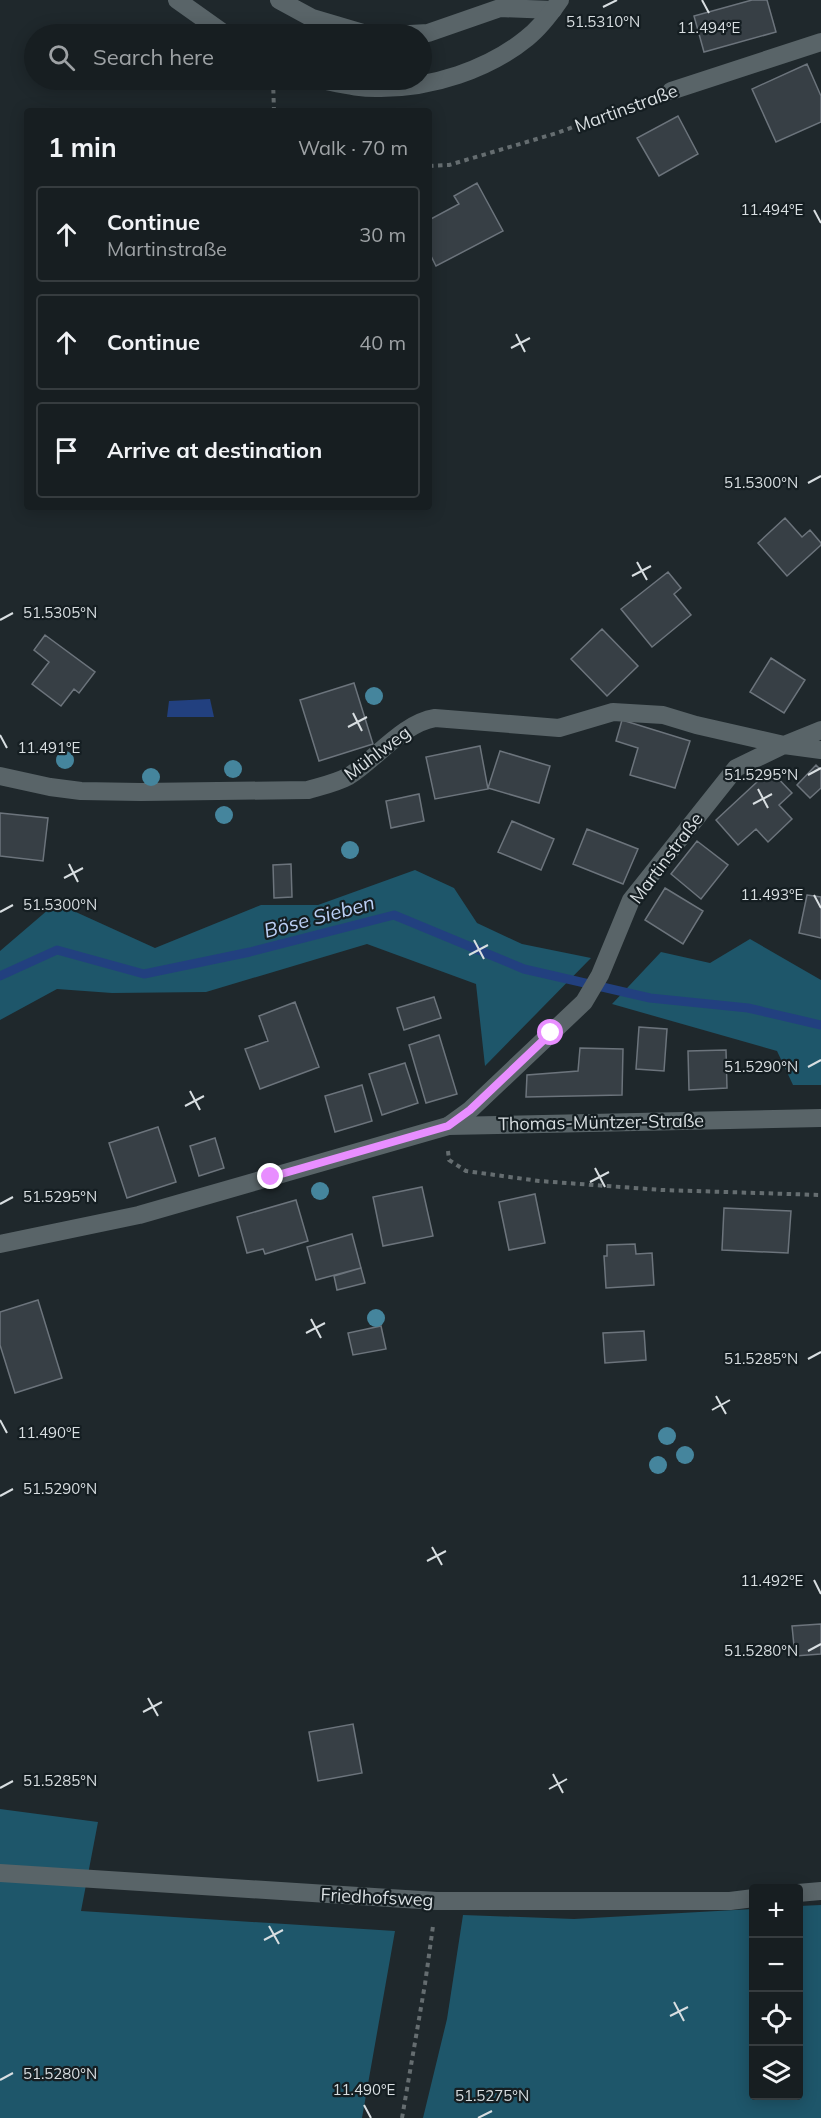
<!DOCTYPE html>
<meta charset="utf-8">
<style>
:root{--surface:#171e21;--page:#20272a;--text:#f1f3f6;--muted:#9ea2a5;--line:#363c3f}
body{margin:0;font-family:Mulish,sans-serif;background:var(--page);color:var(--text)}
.controls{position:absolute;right:18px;bottom:18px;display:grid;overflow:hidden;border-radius:6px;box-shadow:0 3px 15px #0003}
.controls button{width:54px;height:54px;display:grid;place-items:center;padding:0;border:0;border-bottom:2px solid var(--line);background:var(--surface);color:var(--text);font:30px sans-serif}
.stop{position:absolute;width:18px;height:18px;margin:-14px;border:4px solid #e88eff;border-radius:50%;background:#fff}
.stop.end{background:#e88eff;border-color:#fff;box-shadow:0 2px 6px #0008}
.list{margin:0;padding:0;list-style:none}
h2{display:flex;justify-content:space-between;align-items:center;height:78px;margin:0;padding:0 24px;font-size:26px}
h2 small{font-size:20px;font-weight:400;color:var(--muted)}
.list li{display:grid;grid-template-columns:39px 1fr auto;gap:18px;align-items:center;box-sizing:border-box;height:96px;margin:0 12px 12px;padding:0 12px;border:2px solid var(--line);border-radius:6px}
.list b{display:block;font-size:22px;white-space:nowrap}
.list p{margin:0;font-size:20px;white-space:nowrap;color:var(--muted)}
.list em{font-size:20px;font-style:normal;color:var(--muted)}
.icon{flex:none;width:33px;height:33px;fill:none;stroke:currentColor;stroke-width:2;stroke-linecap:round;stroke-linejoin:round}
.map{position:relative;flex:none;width:821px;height:2118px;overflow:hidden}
.search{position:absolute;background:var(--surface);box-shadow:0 3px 15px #0003;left:24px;top:24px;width:408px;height:66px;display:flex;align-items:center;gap:15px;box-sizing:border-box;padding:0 21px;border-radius:33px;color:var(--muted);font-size:22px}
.panel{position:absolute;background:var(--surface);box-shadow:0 3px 15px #0003;left:24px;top:108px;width:408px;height:402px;border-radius:6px}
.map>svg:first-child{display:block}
.green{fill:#1e566a}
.water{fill:#22407f}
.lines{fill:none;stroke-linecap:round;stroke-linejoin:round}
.stream{stroke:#22407f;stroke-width:9}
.building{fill:#373f45;stroke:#6c747c;stroke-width:1.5}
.path{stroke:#656d70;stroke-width:4;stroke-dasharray:4.5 4.5;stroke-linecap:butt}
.minor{stroke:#596468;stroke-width:18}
.tertiary{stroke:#596468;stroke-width:18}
.secondary{stroke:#596468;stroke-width:18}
.tree{fill:#45859d}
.route{stroke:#e88eff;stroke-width:8}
.ticks{fill:none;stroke:#d8dee1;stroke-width:2}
.labels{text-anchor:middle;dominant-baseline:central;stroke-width:4.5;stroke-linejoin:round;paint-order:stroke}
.street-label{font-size:18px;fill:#d8dee1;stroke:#151e22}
.water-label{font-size:20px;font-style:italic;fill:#bcd0f6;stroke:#151e22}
.ticks-label{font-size:15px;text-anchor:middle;fill:#d8dee1;stroke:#151e22;stroke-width:4.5;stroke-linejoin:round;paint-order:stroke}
</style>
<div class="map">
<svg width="821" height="2118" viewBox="0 0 821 2118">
<rect width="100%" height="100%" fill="#1f282c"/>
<!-- green -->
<path class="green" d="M415 870 454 888 477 923 522 944 591 958 485 1066 476 984 367 944 206 992 112 993 57 989 0 1020V951L56 903 155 948 261 905H318Z
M750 939 821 980V1085H793L777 1051 612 1004 661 952 710 963Z
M0 1809 98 1822 81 1911 395 1931 362 2118H0Z
M821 1905V2118H423L447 2019 463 1915 574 1919 753 1909 754 2096H798L799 1906Z"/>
<!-- water -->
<path class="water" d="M210 699 214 717H167L169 701Z"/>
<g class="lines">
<!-- stream -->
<path class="stream" d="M0 976 57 950 144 974 250 952 394 915 524 969 650 998 748 1008 821 1025"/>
</g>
<!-- building -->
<path class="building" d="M752 0H767L776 32 704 52 694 16Z
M807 64 821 96V122L776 142 752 89Z
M678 116 698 154 659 176 637 138Z
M477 183 503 231 436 266 429 252V220L459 204 454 196Z
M785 518 802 537 810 530 821 543V545L787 576 758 543Z
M668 572 681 588 674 594 691 615 652 647 621 609Z
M602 629 638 666 607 696 571 659Z
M45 635 95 672 79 693 74 689 61 706 32 684 49 662 34 650Z
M771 658 805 680 784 713 750 692Z
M354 683 373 744 319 761 300 700Z
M622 720 690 741 675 788 630 775 638 748 616 741Z
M480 746 488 789 435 799 426 757Z
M500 751 550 766 539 803 488 788Z
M816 765 821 770V788L810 798 797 785Z
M770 770 792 793 779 805 792 819 768 842 756 829 738 845 716 820Z
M419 794 424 821 391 828 386 801Z
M0 813 48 818 43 861 0 856Z
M512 821 554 839 541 870 498 852Z
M587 829 638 849 623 884 573 864Z
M697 841 728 865 701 899 671 874Z
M291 864 292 897 274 898 273 865Z
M665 888 703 911 683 944 645 920Z
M807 895 821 897V938L799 933Z
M434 997 441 1018 404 1030 397 1008Z
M295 1002 319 1067 260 1089 245 1049 268 1041 259 1016Z
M639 1027 667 1029 664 1071 636 1069Z
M439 1035 457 1094 426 1103 409 1045Z
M580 1048 623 1049 622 1095 526 1097 527 1075 578 1071Z
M726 1050 727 1088 689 1090 688 1051Z
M405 1063 418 1103 382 1115 369 1074Z
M362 1085 372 1121 335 1132 325 1096Z
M158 1127 176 1182 127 1198 109 1143Z
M215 1138 224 1168 199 1176 190 1146Z
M422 1187 433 1236 383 1246 373 1197Z
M535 1194 545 1243 509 1250 499 1202Z
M296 1200 308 1241 265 1254 263 1249 247 1253 237 1217Z
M724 1208 791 1211 788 1253 722 1250Z
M352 1234 361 1268 316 1280 307 1247Z
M635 1244 636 1254 652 1253 654 1285 606 1288 604 1256H607V1245Z
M361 1268 365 1283 337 1290 334 1276Z
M38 1300 62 1378 15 1393 0 1345V1312Z
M381 1326 386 1349 353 1355 348 1333Z
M644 1331 646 1360 605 1363 603 1333Z
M821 1624V1654L795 1656 792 1626Z
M353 1724 362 1773 318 1781 309 1732Z"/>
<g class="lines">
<!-- path -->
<path class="path" d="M256 80 273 88
M273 80 274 111
M429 166 449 165 557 133 651 98
M448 1151 449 1160 466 1171 539 1181 662 1190 821 1195
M402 2118 425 1984 433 1926"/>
<!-- minor -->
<path class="minor" d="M279 0 312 18 366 34
M410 34 428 33 500 8 553 10
M671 91 821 42
M0 776 50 787 81 791 141 792 308 790C322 786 336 783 349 776 376 759 403 723 435 718L559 728 613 712 663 715 696 725 784 745 821 750
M448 1126 470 1110 584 1002 600 975 631 900 736 768 784 745 821 730
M0 1873 436 1901H730L754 1898
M798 1893 821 1891"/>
<!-- tertiary -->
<path class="tertiary" d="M0 1244 139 1215 448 1126 821 1118"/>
<!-- secondary -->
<path class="secondary" d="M177 0 225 34
M321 80C341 84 361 89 381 88 431 88 488 70 527 38 540 28 551 13 560 0"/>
</g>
<!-- trees -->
<g class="tree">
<circle cx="374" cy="696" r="9"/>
<circle cx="65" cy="760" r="9"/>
<circle cx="233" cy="769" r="9"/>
<circle cx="151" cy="777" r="9"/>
<circle cx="224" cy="815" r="9"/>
<circle cx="350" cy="850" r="9"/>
<circle cx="320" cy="1191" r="9"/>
<circle cx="376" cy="1318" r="9"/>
<circle cx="667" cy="1436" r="9"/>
<circle cx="685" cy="1455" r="9"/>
<circle cx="658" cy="1465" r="9"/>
</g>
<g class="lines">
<!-- route -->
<path class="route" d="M271 1177 448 1126 470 1110 551 1033"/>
</g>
<!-- ticks -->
<path class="ticks" d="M702 0 709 13M603 7 617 0M814 210 821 223M516 334 525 352M511 348 530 338M808 483 821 476M637 562 647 580M632 576 651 566M0 620 13 613M353 713 362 731M348 727 367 717M0 735 7 748M808 775 821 768M758 789 768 808M753 804 772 794M69 864 78 882M64 878 83 868M814 895 821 908M0 912 13 905M474 940 484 959M469 955 488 945M808 1067 821 1060M190 1091 200 1110M185 1106 204 1096M595 1168 605 1187M590 1182 609 1172M0 1204 13 1197M311 1319 321 1338M306 1333 325 1323M808 1359 821 1352M716 1396 726 1414M712 1410 730 1400M0 1420 7 1433M0 1496 13 1489M432 1547 442 1565M427 1561 446 1551M814 1580 821 1594M808 1651 821 1644M148 1698 158 1716M143 1712 162 1702M553 1774 563 1793M0 1788 13 1781M549 1789 567 1779M269 1926 279 1944M264 1940 283 1930M674 2002 684 2021M670 2016 688 2007M0 2080 13 2073M364 2105 371 2118M478 2118 492 2111"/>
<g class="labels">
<!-- street labels -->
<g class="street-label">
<text transform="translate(626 108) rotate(-20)">Martinstraße</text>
<text transform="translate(377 753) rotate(-37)">Mühlweg</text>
<text transform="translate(666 858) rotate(-53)">Martinstraße</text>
<text transform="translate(601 1122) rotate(-1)">Thomas-Müntzer-Straße</text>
<text transform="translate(377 1897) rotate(3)">Friedhofsweg</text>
</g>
<!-- water labels -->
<g class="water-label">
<text transform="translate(319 916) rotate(-15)">Böse Sieben</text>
</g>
</g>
<g class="ticks-label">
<text x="603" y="27">51.5310°N</text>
<text x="709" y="33">11.494°E</text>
<text x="772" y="215">11.494°E</text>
<text x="761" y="488">51.5300°N</text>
<text x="60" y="618">51.5305°N</text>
<text x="49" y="753">11.491°E</text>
<text x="761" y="780">51.5295°N</text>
<text x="772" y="900">11.493°E</text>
<text x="60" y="910">51.5300°N</text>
<text x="761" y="1072">51.5290°N</text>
<text x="60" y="1202">51.5295°N</text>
<text x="761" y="1364">51.5285°N</text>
<text x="49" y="1438">11.490°E</text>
<text x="60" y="1494">51.5290°N</text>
<text x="772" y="1586">11.492°E</text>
<text x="761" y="1656">51.5280°N</text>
<text x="60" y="1786">51.5285°N</text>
<text x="60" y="2079">51.5280°N</text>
<text x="364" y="2095">11.490°E</text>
<text x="492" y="2101">51.5275°N</text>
</g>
</svg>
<div class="controls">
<button>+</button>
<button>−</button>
<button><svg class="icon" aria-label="locate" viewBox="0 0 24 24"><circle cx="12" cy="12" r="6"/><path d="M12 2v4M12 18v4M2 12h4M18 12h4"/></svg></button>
<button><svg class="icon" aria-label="layers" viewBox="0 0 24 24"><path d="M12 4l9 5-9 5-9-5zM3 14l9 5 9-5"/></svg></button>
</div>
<div class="stop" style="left:551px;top:1033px"></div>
<div class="stop end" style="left:271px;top:1177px"></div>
<div class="search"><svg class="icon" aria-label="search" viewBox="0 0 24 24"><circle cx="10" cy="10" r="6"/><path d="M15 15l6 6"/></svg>Search here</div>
<section class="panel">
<h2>1 min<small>Walk · 70 m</small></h2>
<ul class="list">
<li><svg class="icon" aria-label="ahead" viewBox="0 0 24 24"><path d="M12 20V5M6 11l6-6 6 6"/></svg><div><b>Continue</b><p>Martinstraße</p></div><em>30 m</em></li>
<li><svg class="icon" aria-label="ahead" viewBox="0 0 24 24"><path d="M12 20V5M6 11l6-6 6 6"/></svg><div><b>Continue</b></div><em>40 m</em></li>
<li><svg class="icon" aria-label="arrive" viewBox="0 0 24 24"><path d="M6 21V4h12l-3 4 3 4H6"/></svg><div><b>Arrive at destination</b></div></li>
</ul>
</section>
</div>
